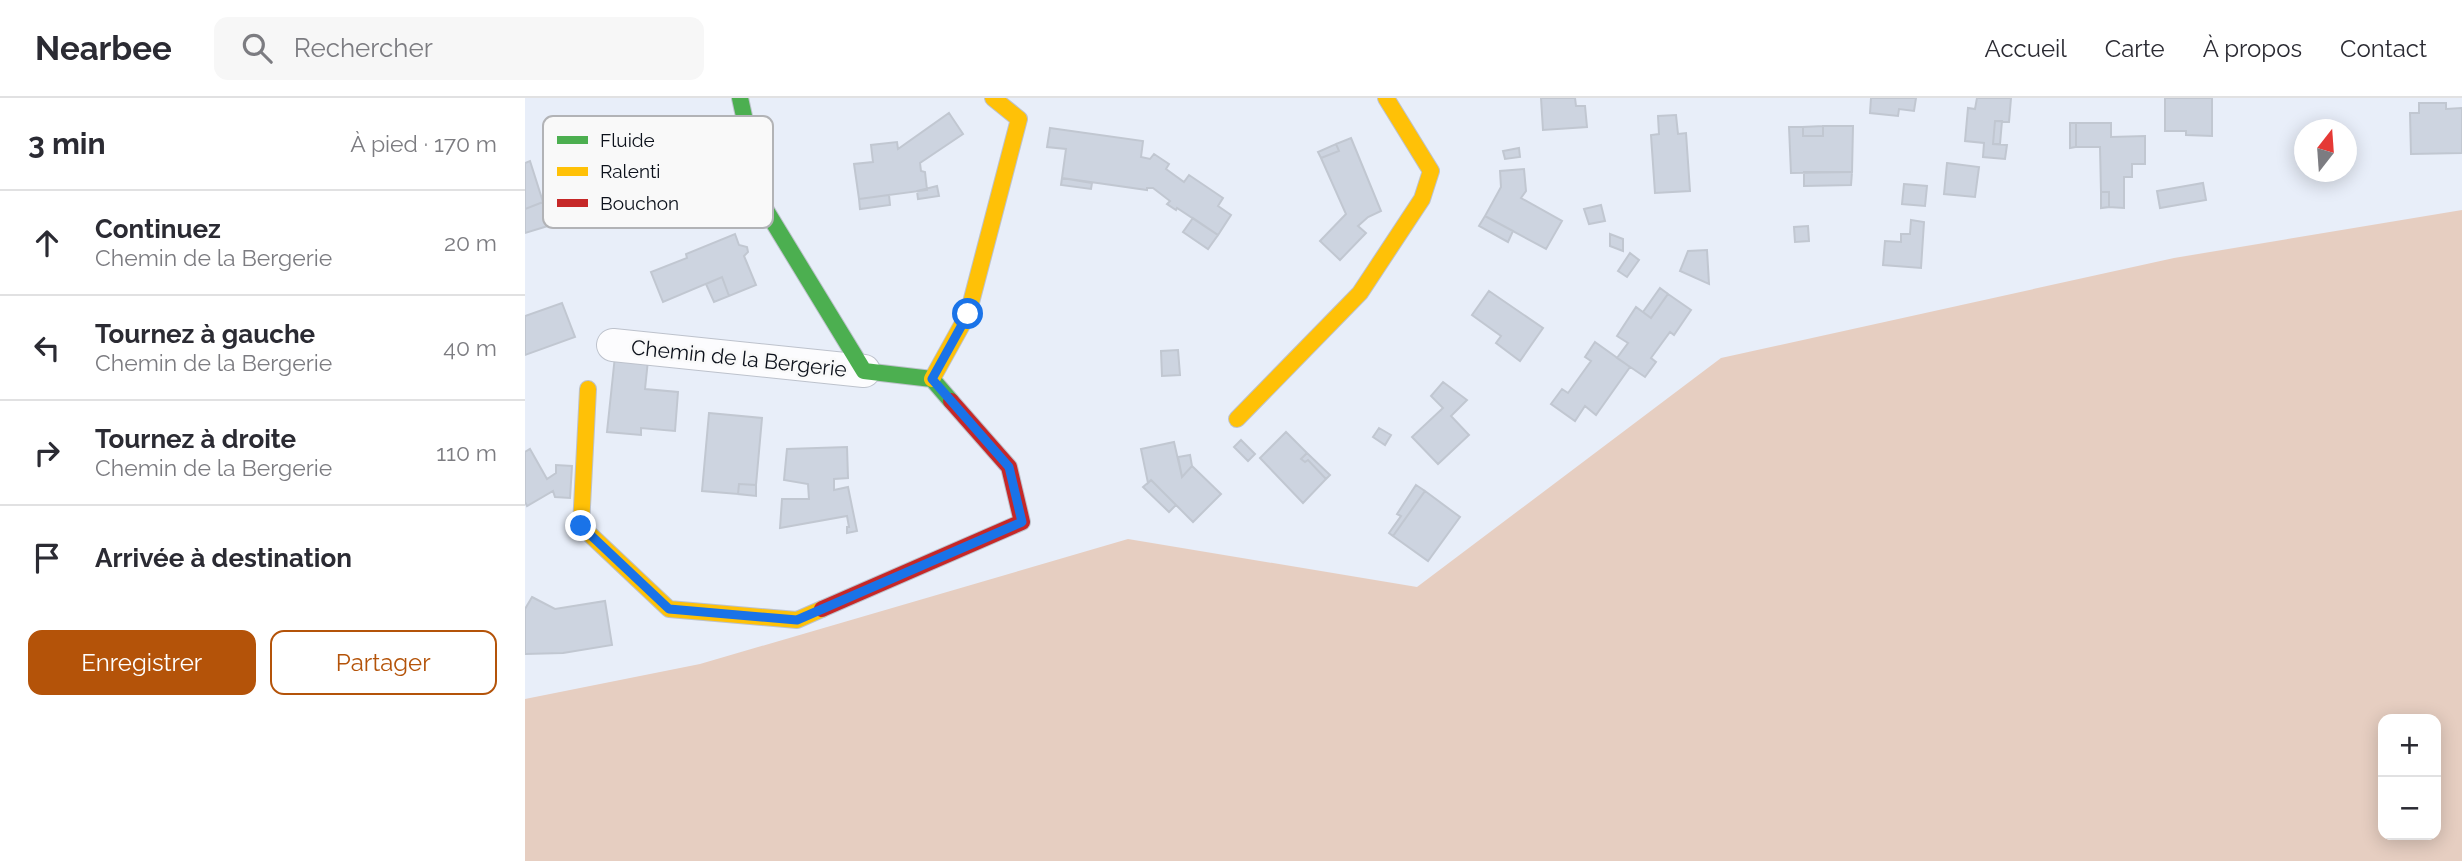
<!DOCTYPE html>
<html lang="fr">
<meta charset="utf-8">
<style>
:root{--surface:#fff;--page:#f7f7f7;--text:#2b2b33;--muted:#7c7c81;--line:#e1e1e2;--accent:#b45309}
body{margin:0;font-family:Raleway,sans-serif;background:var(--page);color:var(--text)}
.controls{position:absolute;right:21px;bottom:21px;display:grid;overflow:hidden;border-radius:14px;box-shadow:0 4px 18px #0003}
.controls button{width:63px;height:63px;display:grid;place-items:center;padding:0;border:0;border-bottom:2px solid var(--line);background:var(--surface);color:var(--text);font:35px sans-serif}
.compass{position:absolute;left:1769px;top:21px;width:63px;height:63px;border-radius:50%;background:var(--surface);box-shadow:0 4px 18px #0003;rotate:17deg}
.stop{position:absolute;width:21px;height:21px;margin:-16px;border:5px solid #1a73e8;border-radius:50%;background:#fff}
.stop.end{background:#1a73e8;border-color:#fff;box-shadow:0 2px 7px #0008}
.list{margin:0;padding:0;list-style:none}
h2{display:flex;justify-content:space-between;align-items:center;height:91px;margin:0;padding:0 28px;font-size:30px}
h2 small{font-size:23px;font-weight:400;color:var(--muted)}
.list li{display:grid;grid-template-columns:46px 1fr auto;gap:21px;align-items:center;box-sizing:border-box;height:105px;padding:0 28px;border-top:2px solid var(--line)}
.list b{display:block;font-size:26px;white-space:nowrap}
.list p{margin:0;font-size:23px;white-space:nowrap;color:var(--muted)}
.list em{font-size:23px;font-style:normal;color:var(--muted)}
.actions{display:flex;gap:14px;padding:21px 28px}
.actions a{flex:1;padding:16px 0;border:2px solid var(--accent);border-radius:14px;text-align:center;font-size:24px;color:var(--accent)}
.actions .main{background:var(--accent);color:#fff}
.icon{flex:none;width:38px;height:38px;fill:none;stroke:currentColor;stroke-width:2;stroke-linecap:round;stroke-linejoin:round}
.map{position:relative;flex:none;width:1937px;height:763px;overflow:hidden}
header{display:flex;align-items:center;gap:42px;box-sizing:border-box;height:98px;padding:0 35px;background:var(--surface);border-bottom:2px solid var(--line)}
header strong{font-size:33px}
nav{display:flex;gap:38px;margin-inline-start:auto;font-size:24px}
.search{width:490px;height:63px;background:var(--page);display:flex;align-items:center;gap:18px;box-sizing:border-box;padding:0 24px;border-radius:14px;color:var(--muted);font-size:26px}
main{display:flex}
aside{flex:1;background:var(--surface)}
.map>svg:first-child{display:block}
.grass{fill:#e6cec1;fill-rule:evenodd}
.building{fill:#cdd4e0;stroke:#c1c7d1;stroke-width:2}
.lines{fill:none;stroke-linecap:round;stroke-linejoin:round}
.street-casing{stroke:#bdc2cc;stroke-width:34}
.fast-casing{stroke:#bdc2cc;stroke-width:18}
.slow-casing{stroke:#bdc2cc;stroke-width:18}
.jam-casing{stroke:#bdc2cc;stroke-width:18}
.street{stroke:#fcfcfe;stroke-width:32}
.fast{stroke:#4caf50;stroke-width:16}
.slow{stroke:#ffc107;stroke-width:16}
.jam{stroke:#c62828;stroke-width:16}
.route{stroke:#1a73e8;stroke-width:9}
.labels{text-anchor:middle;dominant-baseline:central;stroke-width:5;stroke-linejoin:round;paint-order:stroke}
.street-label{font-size:21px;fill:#0c111b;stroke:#f9f9f9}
.key{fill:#f9f9f9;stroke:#b2b3b6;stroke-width:2}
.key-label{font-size:19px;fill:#0c111b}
</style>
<header>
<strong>Nearbee</strong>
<div class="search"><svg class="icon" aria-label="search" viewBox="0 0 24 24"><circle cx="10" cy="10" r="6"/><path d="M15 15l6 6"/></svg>Rechercher</div>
<nav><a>Accueil</a><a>Carte</a><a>À propos</a><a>Contact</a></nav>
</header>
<main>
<aside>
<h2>3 min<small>À pied · 170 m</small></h2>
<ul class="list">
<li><svg class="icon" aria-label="ahead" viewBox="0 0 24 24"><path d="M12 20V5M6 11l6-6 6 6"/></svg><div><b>Continuez</b><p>Chemin de la Bergerie</p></div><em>20 m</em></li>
<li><svg class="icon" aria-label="left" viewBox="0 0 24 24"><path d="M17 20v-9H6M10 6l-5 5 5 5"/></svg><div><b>Tournez à gauche</b><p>Chemin de la Bergerie</p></div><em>40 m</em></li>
<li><svg class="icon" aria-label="right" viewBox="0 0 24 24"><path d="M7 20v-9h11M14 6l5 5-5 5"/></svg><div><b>Tournez à droite</b><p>Chemin de la Bergerie</p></div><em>110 m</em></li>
<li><svg class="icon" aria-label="arrive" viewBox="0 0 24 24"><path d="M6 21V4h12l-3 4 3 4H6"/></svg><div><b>Arrivée à destination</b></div></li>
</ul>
<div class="actions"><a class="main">Enregistrer</a><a>Partager</a></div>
</aside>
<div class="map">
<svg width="1937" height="763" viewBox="0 0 1937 763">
<rect width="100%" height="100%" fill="#e8eef9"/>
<!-- grass -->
<path class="grass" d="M1937 112V763H0V601L175 566 603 441 892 489 1196 260 1649 160ZM1858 621H1911V737H1858Z"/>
<!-- building -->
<path class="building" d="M1016 0H1050L1051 8H1060L1062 29 1018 32Z
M1346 0H1391L1389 13 1374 11 1373 18 1345 15Z
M1452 0H1486L1484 24 1470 23 1468 46 1482 47 1480 61 1458 59 1459 45 1440 43 1443 10 1450 11Z
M1640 0H1687V38L1661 37V33H1640Z
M1894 5H1921V11L1937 10V55L1886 56 1885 15H1894Z
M424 15 438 36 395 65 396 73 400 74 402 92 334 101 329 66 348 64 346 47 372 44 373 51Z
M1151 17 1153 36 1161 35 1165 93 1130 95 1126 37 1134 36 1133 18Z
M1470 23H1477L1475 46H1468Z
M1545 25H1551V49L1545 50Z
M1551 25H1586V39L1620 38V66H1607V79H1599V110L1584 109V94H1576L1575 49H1551Z
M1298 28H1328L1327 74 1266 75 1264 29H1278V38H1298Z
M1298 28V38H1278V29Z
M525 30 618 43 616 59 625 61 629 56 644 66 641 71 659 84 664 77 698 100 693 108 706 117 693 137 652 110 651 112 642 106 645 103 628 90H622V92L537 80 541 51 522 49Z
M826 40 856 113 843 119 833 128 841 135 815 162 795 143 821 116 796 60 814 53 811 46Z
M811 46 814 53 796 60 793 54Z
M994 50 995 59 980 61 978 53Z
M5 63 18 104 0 111V65Z
M1422 65 1454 69 1450 99 1419 96Z
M999 71 1001 93 996 100 1037 123 1021 151 960 118 976 89 975 73Z
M1279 74H1327L1326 87 1279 88Z
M537 80 567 85 566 91 536 87Z
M1678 85 1681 102 1635 110 1632 93Z
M1379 86 1402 88 1400 108 1377 106Z
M412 88 414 98 393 101 392 93Z
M1576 94H1584V109L1576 110Z
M364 97 365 107 335 111 334 101Z
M18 104 26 127 0 135V111Z
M1076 107 1080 123 1064 126 1059 111Z
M960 118 988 133 983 144 954 128Z
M668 120 693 137 683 151 658 134Z
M1386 122 1399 124 1396 170 1358 167 1360 143 1376 144V136H1385Z
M1283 128 1284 143 1270 144 1269 129Z
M210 136 214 147 222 149 223 154 219 158 231 187 204 198 197 179 138 204 126 174 162 160 161 156Z
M1085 136 1098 141V153L1085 148Z
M1182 152 1184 186 1155 173 1163 153Z
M1105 155 1114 162 1102 179 1093 173Z
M197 179 204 198 189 204 181 186Z
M1135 190 1143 196 1126 220 1118 214Z
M964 193 1018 230 995 263 971 245 976 238 947 217Z
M1143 196 1166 212 1149 237 1145 234 1126 260 1131 264 1120 279 1092 260 1103 245 1092 238 1111 209 1126 220Z
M37 205 50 239 0 257V218Z
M1070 244 1105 269 1071 317 1060 308 1050 323 1026 306 1037 291 1043 295 1066 263 1060 259Z
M653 252 655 277 637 278 636 253Z
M90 258 123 262 120 291 153 294 150 333 116 330V337L82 334Z
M918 284 942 302 926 318 944 337 913 366 887 339 918 310 906 298Z
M184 315 237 320 231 387 214 386 213 396 177 393Z
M854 330 866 337 860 347 848 339Z
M761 334 782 355 776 361 780 364 783 362 801 381 778 405 735 360Z
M716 342 730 356 723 363 709 349Z
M649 344 657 379 667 368 696 396 668 424 626 382 623 385 616 351Z
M322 349 323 380 309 381V392L323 389 332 433 322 435V429H324L322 418 255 430 257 401H284L283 386 259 382 262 351Z
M5 351 22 381 31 375V367L47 368 45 400 30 399 28 393 2 408 0 404V354Z
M782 355 805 377 801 381 783 362 780 364 776 361Z
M665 357 667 368 657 379 653 359Z
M626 382 651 407 644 414 618 389Z
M214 386 231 387V398L213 396Z
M891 387 900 393 868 438 864 435 876 418 872 416Z
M900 393 935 419 903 463 868 438Z
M7 499 30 511 80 503 87 547 38 555 0 556V511Z"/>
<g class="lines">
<defs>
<path id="street" d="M88 247 339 273"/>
<path id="fast" d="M215 0 239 109 339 273 407 281 426 303"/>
<path id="slow" d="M407 281 443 216 494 21 468 0
M63 291 56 428 144 511 272 522 297 511
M712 321 835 195 897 101 906 73 861 0"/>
<path id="jam" d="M297 511 497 424 484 369 426 303"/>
</defs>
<!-- street casing -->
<use href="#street" class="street-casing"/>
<!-- fast casing -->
<use href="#fast" class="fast-casing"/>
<!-- slow casing -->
<use href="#slow" class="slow-casing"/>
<!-- jam casing -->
<use href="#jam" class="jam-casing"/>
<!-- street -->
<use href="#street" class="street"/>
<!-- fast -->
<use href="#fast" class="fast"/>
<!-- slow -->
<use href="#slow" class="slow"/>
<!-- jam -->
<use href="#jam" class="jam"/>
</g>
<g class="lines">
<!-- route -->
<path class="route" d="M56 428 144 511 272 522 497 424 484 369 407 281 443 216"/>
</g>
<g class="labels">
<!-- street labels -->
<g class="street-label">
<text transform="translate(214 260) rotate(6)">Chemin de la Bergerie</text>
</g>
</g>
<!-- legend -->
<rect x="18" y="18" width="230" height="112" rx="10" class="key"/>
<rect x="32" y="38" width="31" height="8" fill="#4caf50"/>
<rect x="32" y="69" width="31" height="9" fill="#ffc107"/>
<rect x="32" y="101" width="31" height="8" fill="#c62828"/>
<g class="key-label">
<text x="75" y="49">Fluide</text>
<text x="75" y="80">Ralenti</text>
<text x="75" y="112">Bouchon</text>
</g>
</svg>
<div class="controls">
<button>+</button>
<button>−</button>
</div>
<svg class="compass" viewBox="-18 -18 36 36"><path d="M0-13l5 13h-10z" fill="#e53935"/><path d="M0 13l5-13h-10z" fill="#7c7c81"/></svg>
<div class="stop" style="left:443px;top:216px"></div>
<div class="stop end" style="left:56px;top:428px"></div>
</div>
</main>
